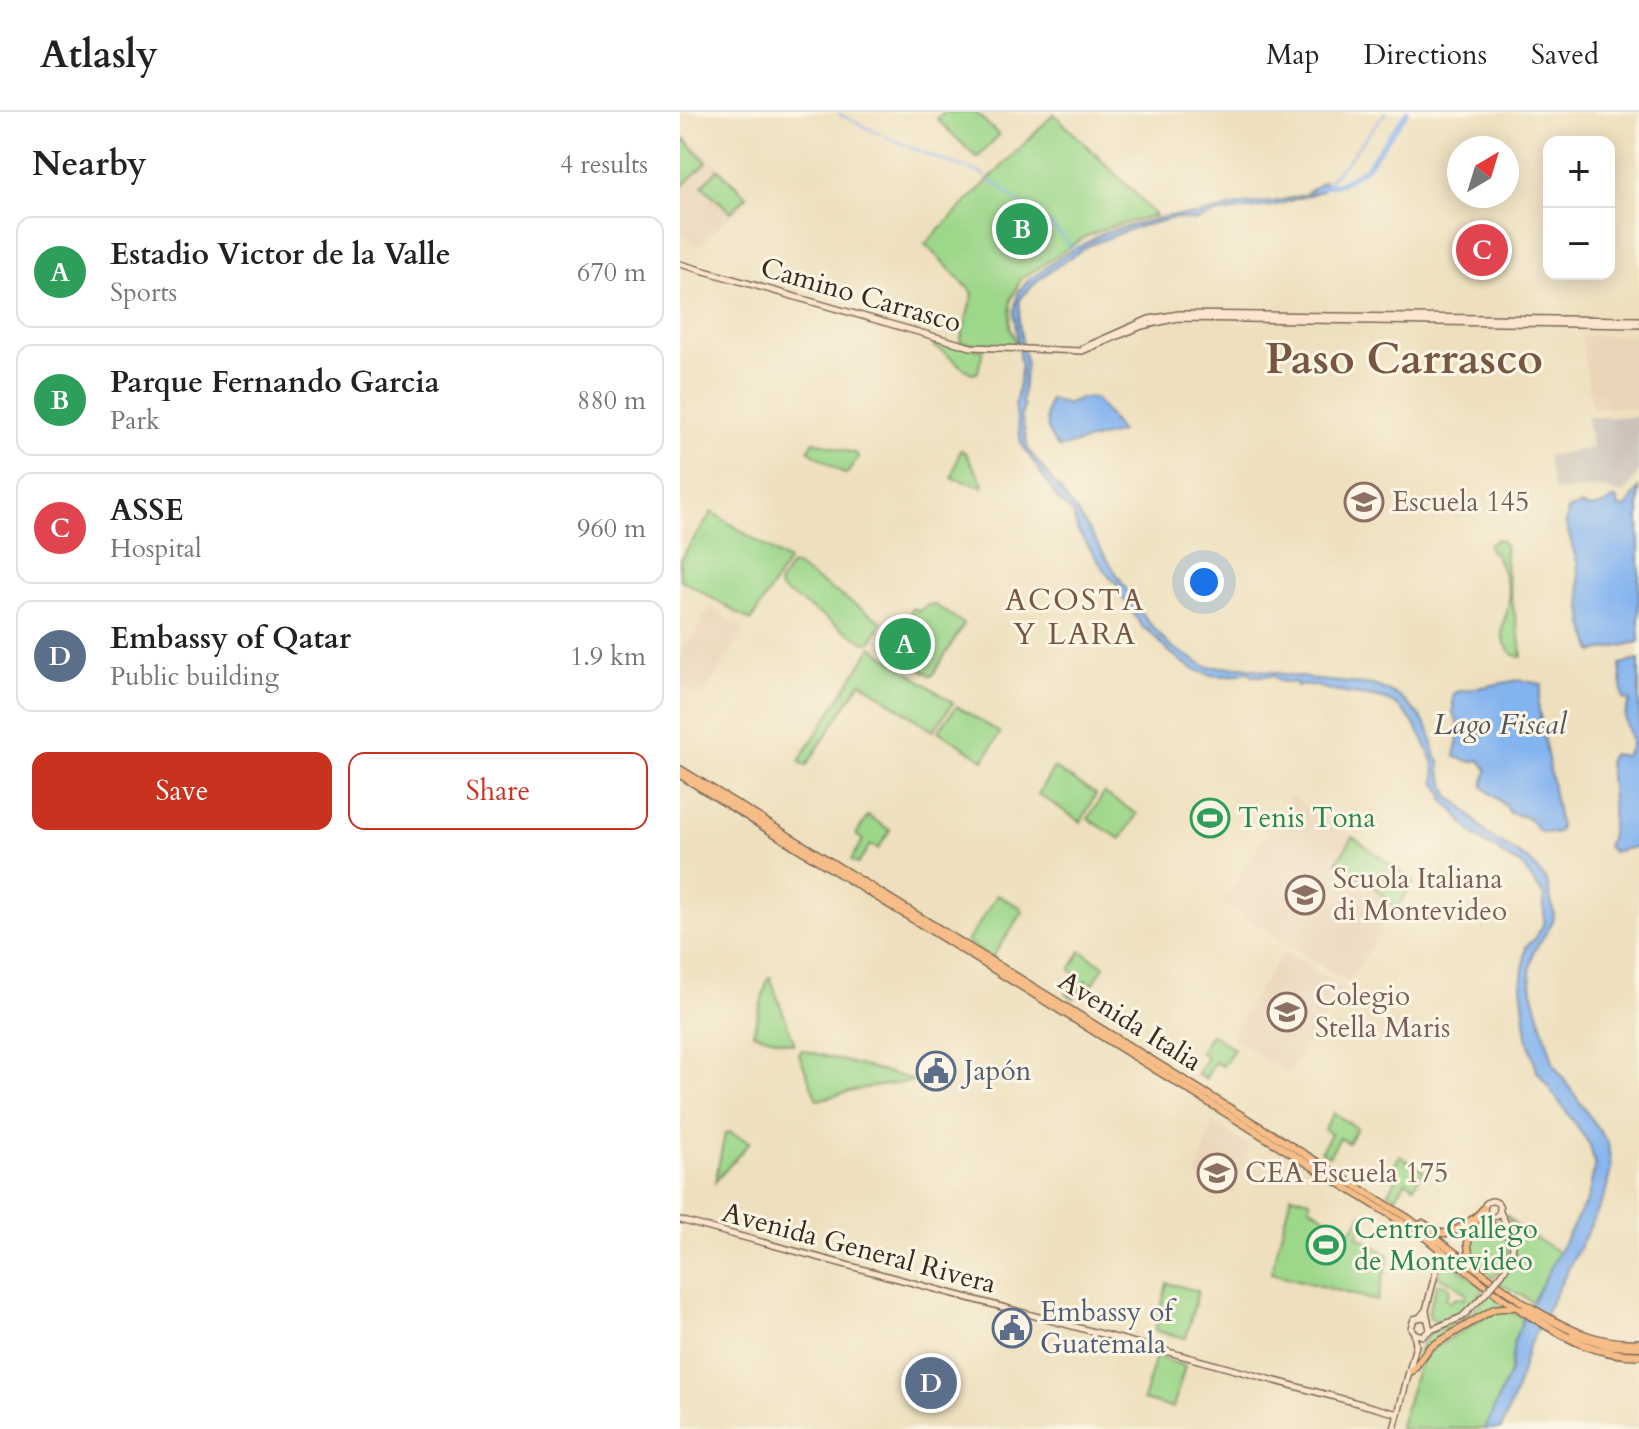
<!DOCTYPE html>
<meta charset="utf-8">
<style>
:root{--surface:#fff;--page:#f2f2f2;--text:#222;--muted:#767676;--line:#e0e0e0;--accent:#c8321e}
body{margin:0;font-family:Cardo,serif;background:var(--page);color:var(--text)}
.controls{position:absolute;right:24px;top:24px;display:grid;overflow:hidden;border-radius:16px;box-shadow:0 4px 20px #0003}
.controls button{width:72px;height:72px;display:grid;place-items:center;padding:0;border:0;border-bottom:2px solid var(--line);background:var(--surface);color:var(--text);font:40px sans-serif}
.compass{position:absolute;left:767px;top:24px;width:72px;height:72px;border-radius:50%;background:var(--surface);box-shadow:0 4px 20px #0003;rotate:38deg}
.you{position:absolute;left:524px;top:470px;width:28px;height:28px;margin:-20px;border:6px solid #fff;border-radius:50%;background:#1a73e8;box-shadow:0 0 0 12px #1a73e833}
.badge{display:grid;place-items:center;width:52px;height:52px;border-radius:50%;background:var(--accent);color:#fff;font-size:26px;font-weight:700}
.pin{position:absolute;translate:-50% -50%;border:4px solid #fff;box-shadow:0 2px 8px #0006}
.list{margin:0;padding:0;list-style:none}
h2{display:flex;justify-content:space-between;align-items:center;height:104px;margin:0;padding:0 32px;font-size:34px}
h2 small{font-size:26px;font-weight:400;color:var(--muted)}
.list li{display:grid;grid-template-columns:52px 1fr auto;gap:24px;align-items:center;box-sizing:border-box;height:112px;margin:0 16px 16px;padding:0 16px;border:2px solid var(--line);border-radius:16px}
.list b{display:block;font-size:30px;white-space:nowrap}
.list p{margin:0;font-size:26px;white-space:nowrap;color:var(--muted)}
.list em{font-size:26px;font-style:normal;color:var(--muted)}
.actions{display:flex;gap:16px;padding:24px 32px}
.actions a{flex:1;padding:18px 0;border:2px solid var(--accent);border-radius:16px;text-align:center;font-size:28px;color:var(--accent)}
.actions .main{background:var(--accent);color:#fff}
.map{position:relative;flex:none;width:959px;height:1317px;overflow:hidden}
header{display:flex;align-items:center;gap:48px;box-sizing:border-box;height:112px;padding:0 40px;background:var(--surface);border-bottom:2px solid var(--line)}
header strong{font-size:38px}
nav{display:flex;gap:44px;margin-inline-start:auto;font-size:28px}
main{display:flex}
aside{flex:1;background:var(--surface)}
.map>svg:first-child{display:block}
.built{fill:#e9d4b8}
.industrial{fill:#ccc2b9}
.green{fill:#9dd78a;stroke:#6c8054;stroke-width:2}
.water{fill:#83b4ef;stroke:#5f6f86;stroke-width:2}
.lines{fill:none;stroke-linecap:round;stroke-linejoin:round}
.stream{stroke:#83b4ef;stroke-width:2}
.river{stroke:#83b4ef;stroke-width:5}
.secondary-casing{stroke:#7a6a56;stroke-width:8}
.primary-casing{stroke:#7a6a56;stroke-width:9}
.highway-casing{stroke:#7a6a56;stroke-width:10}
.secondary{stroke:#fce5cf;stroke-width:5}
.primary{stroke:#f7bd88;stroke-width:6}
.highway{stroke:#f7bd88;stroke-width:7}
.secondary-bridge-casing{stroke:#7a6a56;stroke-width:8;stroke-linecap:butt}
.secondary-bridge{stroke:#fce5cf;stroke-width:5}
.labels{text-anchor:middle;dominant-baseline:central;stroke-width:6;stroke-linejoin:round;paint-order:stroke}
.street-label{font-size:28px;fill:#3b2a1e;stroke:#fcf5e5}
.education-label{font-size:28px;fill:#785e54;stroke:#fcf5e5;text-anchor:start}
.leisure-label{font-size:28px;fill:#27864d;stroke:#fcf5e5;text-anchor:start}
.service-label{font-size:28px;fill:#4e5e75;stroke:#fcf5e5;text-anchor:start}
.neighbourhood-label{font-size:30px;letter-spacing:2px;fill:#775742;stroke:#fcf5e5}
.water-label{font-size:30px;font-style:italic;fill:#51535d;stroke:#fcf5e5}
.town-label{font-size:44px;font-weight:bold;fill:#775742;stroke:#fcf5e5}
</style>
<header>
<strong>Atlasly</strong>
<nav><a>Map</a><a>Directions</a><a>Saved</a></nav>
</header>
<main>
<aside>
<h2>Nearby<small>4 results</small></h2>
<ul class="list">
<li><span class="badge" style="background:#2e9e5b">A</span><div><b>Estadio Victor de la Valle</b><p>Sports</p></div><em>670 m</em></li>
<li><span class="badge" style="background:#2e9e5b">B</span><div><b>Parque Fernando Garcia</b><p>Park</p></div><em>880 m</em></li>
<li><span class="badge" style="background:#e0444e">C</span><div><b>ASSE</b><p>Hospital</p></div><em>960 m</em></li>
<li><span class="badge" style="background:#5c6f8a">D</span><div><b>Embassy of Qatar</b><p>Public building</p></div><em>1.9 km</em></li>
</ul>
<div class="actions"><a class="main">Save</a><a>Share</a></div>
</aside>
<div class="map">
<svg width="959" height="1317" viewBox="0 0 959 1317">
<rect width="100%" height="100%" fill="#fcf5e5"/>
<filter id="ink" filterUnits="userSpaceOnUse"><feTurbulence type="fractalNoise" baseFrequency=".0125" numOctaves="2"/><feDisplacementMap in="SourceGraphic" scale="16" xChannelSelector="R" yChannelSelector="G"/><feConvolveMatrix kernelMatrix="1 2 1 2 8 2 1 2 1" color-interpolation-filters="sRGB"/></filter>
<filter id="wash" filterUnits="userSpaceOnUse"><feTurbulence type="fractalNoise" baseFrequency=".006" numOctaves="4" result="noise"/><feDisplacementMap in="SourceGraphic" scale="32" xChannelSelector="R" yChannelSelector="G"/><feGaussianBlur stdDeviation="1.8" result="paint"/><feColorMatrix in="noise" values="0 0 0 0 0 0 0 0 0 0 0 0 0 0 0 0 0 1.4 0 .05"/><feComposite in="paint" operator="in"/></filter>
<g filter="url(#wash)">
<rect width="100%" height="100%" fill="#eee0be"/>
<!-- built -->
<path class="built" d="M5 23 70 84 18 136 0 119V28Z
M959 223V296L912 295 901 224Z
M30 495 65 518 21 586 0 573V541Z
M611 684 673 725 658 750 694 775 716 797 668 871 543 791Z
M604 839 664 877 608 962 549 924Z
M532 1010 569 1034 554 1082 517 1065Z"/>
<!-- industrial -->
<path class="industrial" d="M907 305H959V360L944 382 919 376 874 379 867 344 912 336Z"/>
<!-- green -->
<path class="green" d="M264 0H295L319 23 297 46 257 7Z
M374 2 456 82 475 104 429 115 407 124 341 167 331 187 330 214 337 234H306L280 230 293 181 245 132Z
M4 27 27 50 0 76V30Z
M38 57 67 84 51 100 22 74Z
M256 229 303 238 298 260 294 262C278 256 269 241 253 234Z
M134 329 177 342 178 345 168 361 164 362 128 338Z
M280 338 285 340 304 373 303 375 272 366Z
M32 400 108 449 71 509 0 467V448Z
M818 427 825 432C825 471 838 507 842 545 835 545 831 542 827 535 815 516 829 505 829 486 829 472 821 455 816 443L810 438 808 433Z
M114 453 202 510 191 530 185 531 100 477 99 472 110 454Z
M247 493H255L284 512 252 564 223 546 212 543 222 527 216 523 233 496 239 499Z
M192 535 273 591 253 619 181 570 126 654 119 649Z
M277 594 320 621 304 648 258 619Z
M374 656 416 682 401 710 358 682Z
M424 681 457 702 441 727 408 707Z
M188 704 210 718 198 737 190 733 178 752 171 748 183 728 176 723Z
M673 725 734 770 716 797 694 775 657 750Z
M317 783 340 795 343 800 312 846 287 830Z
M401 839 424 854 413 872 405 868 394 886 386 881 397 863 390 858Z
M90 865 114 930 113 932 73 921 88 866Z
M531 922 554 937 543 954 535 950 525 967 517 962 527 945 520 940Z
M122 938 231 967 235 969 185 976 137 988 119 942Z
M654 1001 677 1016 668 1031 660 1026 649 1044 641 1039 651 1022 644 1017Z
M49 1020 70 1030 35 1070 45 1022Z
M720 1044 744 1059 734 1074 726 1069 716 1085 708 1080 719 1063 711 1058Z
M611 1083 630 1088V1095L670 1120 682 1103 687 1106 677 1124 709 1143 697 1189 591 1161Z
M827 1103 838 1115 880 1141 853 1190 818 1170C839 1142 837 1134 827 1103Z
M813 1114 828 1127C831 1145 823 1154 813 1166L795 1150 789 1129 793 1121Z
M770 1150 805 1176C791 1194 777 1210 752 1208L748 1201 757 1171 768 1174 770 1180 766 1186 769 1190 777 1186 785 1187 786 1182 773 1171 758 1165 761 1154Z
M487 1171 518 1179 506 1226 475 1219Z
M809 1181 829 1193 818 1194 744 1238 736 1248C744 1213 761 1220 786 1204 795 1198 803 1189 809 1181Z
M826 1197 840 1204 843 1209 834 1229 830 1260 805 1317H719L737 1257 749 1240 815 1199Z
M476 1245 505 1254 493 1296 463 1288Z"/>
<!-- water -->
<path class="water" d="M644 69 642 79 597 93 534 102 514 109 494 106 451 117 410 133 384 149 357 169 340 187 339 211 346 252 342 289 344 295 341 303 348 337 399 403 464 505 490 534 527 555H562L639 568 693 573 709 579 719 584 739 603 750 620 756 646 760 649V659L770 686 780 692 808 723 850 749 867 769 874 802 873 810 853 841 850 860 852 879 874 953 928 1031 931 1057 925 1083 914 1107 848 1235 837 1277 821 1317H805L830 1260 834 1229 843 1207 908 1086 915 1053 910 1033 857 959 847 924 841 873 846 834 855 827 864 811V784L841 752 822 743 819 738C792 729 786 711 767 692L763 687 764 683 755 670C757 654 751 645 744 630 719 579 703 588 653 579 641 576 629 570 617 574L616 571 599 569 594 564H572L569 559C522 576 496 547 467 517H464L438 479 437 471 430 466 398 419 392 400 379 389 341 331 335 295 341 258 334 201 338 180 348 169 382 144 426 120 488 104 517 103 563 92 593 90 624 83Z
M401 286H415L441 320 379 336C366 322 363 304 370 287L386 292Z
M959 376V530L913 540 904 512 897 450 886 412 888 398 900 393C912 398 922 396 932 387H936L939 395 946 396Z
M959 548V734L933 740 927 734C937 716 931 671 928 650L932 642 945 644C957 631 948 621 945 608 944 602 948 594 950 589L943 587 940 552Z
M839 568 862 572 858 592 880 715 879 719 875 722 859 719 849 706 830 701C824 688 812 685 803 674L807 658 800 648 792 650 775 645C776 630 784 616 773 602V585L776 580Z"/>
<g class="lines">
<!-- stream -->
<path class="stream" d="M159 2 200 22
M206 25 261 48 299 60 306 65
M310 68 372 114 395 138
M644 74 668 48 706 0"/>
<!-- river -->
<path class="river" d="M639 76 662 71 687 55 727 0"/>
</g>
</g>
<g filter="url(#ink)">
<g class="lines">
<defs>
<path id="secondary" d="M0 152 291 235 402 239 462 214 498 206 959 213
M403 236 469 207 499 202 959 208
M804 1097a8 8 0 1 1 16 0a8 8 0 1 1-16 0Z
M820 1100C833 1125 840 1136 822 1162
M0 1108 718 1302
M746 1199 750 1218 743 1224 734 1221 731 1216 734 1207 742 1205 748 1207
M740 1205 746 1198 761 1139
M751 1218 782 1205 804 1183
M714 1317 736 1233 734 1221"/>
<path id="primary" d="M0 657 728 1106 846 1193
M0 663 738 1120 819 1184 843 1199
M743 1111C749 1115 758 1123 766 1121 777 1120 797 1105 804 1096
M792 1121C807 1108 820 1113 831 1127
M797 1155C784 1139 786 1124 797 1107L808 1104
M893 1222 929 1234 959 1235
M732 1259 750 1235 814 1197 832 1195"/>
<path id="highway" d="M846 1193C882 1215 916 1234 959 1231
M843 1199C880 1222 913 1244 959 1243"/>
</defs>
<!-- secondary casing -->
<use href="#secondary" class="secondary-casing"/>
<!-- primary casing -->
<use href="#primary" class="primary-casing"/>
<!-- highway casing -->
<use href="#highway" class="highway-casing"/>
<!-- secondary -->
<use href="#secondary" class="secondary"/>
<!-- primary -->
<use href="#primary" class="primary"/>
<!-- highway -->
<use href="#highway" class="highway"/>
<defs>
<path id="secondary-bridge" d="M804 1183 822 1162"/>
</defs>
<!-- secondary-bridge casing -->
<use href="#secondary-bridge" class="secondary-bridge-casing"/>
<!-- secondary-bridge -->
<use href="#secondary-bridge" class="secondary-bridge"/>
</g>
</g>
<!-- icons -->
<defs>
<symbol id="school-ring" viewBox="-11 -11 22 22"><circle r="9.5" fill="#fcf5e5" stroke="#8d6e63" stroke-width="1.5"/><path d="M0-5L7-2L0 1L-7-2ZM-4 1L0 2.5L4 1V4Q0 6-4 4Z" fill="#8d6e63"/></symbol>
<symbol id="stadium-ring" viewBox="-11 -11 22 22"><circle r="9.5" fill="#fcf5e5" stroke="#2e9e5b" stroke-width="1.5"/><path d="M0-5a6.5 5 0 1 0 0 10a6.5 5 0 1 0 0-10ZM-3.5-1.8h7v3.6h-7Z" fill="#2e9e5b"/></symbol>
<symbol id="civic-ring" viewBox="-11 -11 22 22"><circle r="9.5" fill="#fcf5e5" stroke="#5c6f8a" stroke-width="1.5"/><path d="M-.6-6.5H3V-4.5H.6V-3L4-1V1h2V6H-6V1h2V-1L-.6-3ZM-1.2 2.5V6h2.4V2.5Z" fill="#5c6f8a"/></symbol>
</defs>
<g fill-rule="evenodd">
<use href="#school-ring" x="662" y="368" width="44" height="44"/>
<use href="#stadium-ring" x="508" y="684" width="44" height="44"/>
<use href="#school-ring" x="603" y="761" width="44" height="44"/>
<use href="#school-ring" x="585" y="878" width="44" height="44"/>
<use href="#civic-ring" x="234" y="937" width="44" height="44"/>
<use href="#school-ring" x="515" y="1039" width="44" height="44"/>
<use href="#stadium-ring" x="624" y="1111" width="44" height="44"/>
<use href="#civic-ring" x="310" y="1194" width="44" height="44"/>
</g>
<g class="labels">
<!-- street labels -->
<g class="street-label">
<text transform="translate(181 183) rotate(16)">Camino Carrasco</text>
<text transform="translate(450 909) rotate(32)">Avenida Italia</text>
<text transform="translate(179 1136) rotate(15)">Avenida General Rivera</text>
</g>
<!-- education labels -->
<g class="education-label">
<text x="712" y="390">Escuela 145</text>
<text x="653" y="767">Scuola Italiana<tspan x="653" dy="32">di Montevideo</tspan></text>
<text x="635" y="884">Colegio<tspan x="635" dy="32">Stella Maris</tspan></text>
<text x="565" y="1061">CEA Escuela 175</text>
</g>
<!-- leisure labels -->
<g class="leisure-label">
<text x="558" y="706">Tenis Tona</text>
<text x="674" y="1117">Centro Gallego<tspan x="674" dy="32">de Montevideo</tspan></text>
</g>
<!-- service labels -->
<g class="service-label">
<text x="284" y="959">Japón</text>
<text x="360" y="1200">Embassy of<tspan x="360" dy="32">Guatemala</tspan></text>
</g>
<!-- neighbourhood labels -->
<g class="neighbourhood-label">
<text x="395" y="488">ACOSTA<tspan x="395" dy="34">Y LARA</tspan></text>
</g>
<!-- water labels -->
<g class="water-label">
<text x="820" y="612">Lago Fiscal</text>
</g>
<!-- town labels -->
<g class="town-label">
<text x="724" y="247">Paso Carrasco</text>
</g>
</g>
</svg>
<div class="controls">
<button>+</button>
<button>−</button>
</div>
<svg class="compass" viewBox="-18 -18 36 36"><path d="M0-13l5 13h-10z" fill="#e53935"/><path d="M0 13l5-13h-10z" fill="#767676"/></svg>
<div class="you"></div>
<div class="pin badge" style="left:225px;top:532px;background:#2e9e5b">A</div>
<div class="pin badge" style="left:342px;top:117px;background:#2e9e5b">B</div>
<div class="pin badge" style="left:802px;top:138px;background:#e0444e">C</div>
<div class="pin badge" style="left:251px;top:1271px;background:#5c6f8a">D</div>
</div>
</main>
